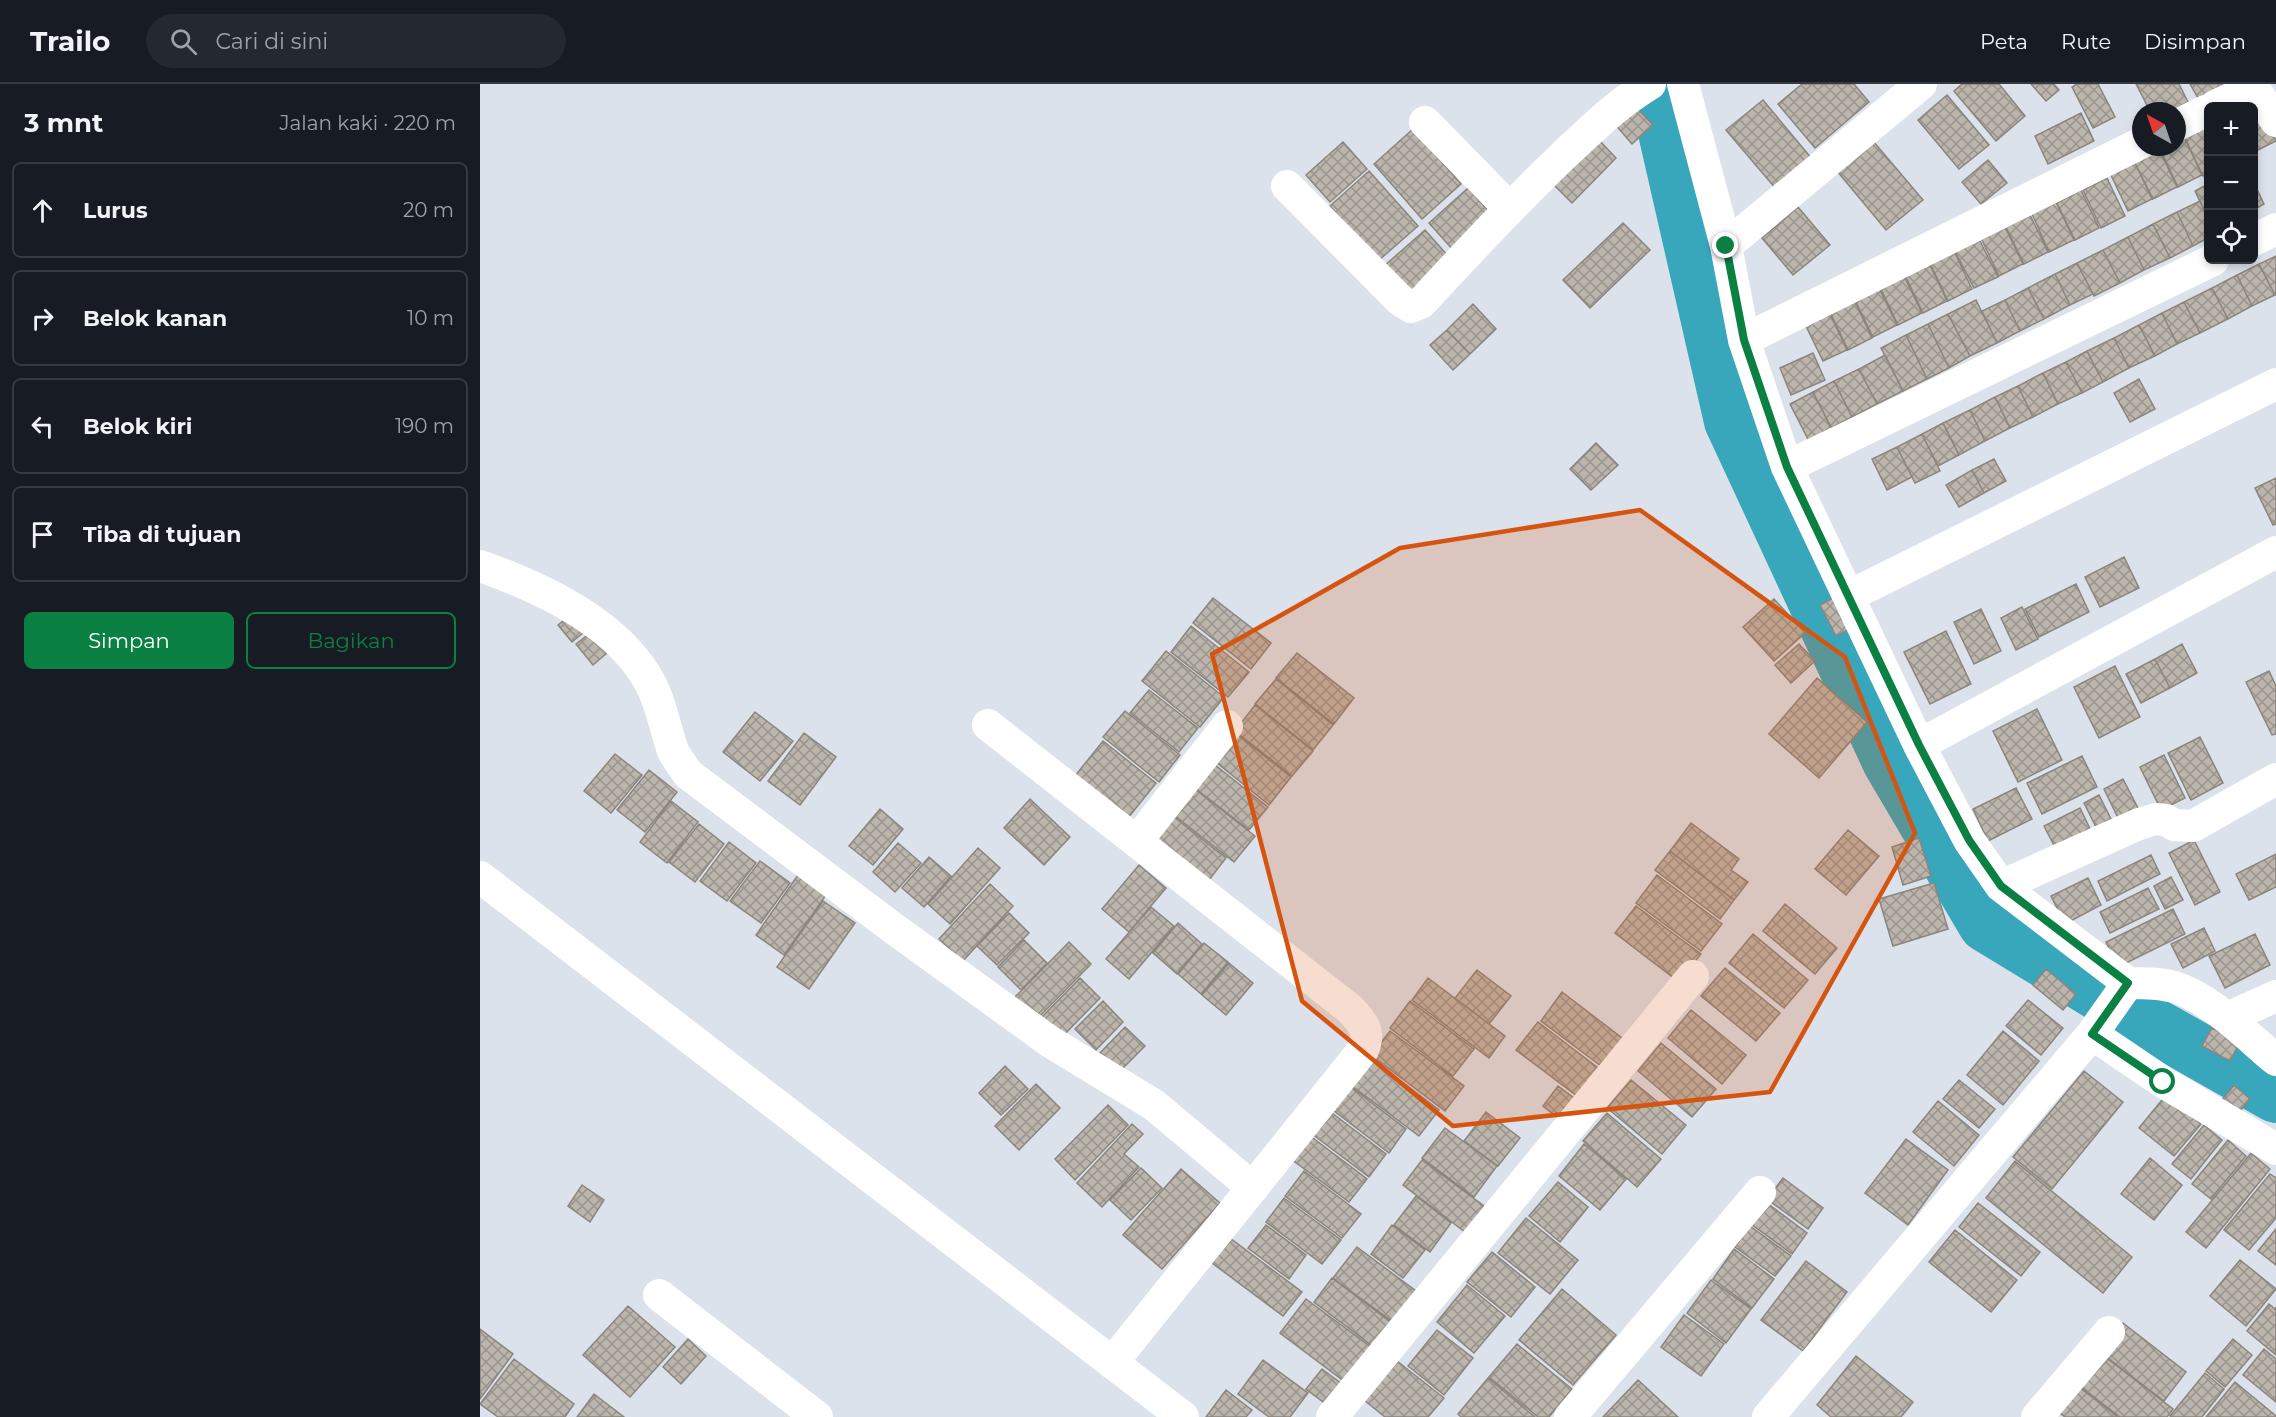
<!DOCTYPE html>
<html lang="id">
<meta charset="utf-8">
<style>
:root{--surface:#171b24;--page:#242831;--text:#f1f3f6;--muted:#9ea1a6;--line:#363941;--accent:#0b8043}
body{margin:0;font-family:Montserrat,sans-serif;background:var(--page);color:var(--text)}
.controls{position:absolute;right:18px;top:18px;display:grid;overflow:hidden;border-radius:9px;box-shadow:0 3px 9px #0003}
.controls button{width:54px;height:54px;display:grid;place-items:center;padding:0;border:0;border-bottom:2px solid var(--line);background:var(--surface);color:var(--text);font:30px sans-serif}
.compass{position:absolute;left:1652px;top:18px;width:54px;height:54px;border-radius:50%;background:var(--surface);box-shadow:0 3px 9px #0003;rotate:320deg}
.stop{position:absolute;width:18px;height:18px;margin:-14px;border:4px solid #0b8043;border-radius:50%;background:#fff}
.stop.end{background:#0b8043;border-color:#fff;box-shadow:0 2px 6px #0008}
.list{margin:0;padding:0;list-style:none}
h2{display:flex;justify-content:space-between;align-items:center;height:78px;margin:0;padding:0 24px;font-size:26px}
h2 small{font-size:20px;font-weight:400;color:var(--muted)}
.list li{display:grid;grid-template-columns:39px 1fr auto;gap:18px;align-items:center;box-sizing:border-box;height:96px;margin:0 12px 12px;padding:0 12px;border:2px solid var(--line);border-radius:9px}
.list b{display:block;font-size:22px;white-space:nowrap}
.list em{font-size:20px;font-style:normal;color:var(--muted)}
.actions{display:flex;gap:12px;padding:18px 24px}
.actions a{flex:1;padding:14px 0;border:2px solid var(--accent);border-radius:9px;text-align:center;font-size:21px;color:var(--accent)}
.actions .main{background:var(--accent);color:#fff}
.icon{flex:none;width:33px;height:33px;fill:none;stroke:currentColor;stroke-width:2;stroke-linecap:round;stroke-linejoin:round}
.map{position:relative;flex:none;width:1796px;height:1333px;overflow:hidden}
header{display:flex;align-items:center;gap:36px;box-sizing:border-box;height:84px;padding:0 30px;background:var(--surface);border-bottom:2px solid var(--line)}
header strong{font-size:28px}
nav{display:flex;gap:33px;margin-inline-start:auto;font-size:21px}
.search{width:420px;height:54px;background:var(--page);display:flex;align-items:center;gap:15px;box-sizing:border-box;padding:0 21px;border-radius:33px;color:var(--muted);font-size:22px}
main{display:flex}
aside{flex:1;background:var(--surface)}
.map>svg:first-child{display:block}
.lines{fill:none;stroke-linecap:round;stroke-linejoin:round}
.river{stroke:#39a7bb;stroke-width:56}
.building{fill:url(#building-cross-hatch);stroke:#8b857d;stroke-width:1.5}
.minor{stroke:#fff;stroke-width:32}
.route{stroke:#0b8043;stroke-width:8}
.marked{fill:#d55510;fill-opacity:0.2;stroke:#d55510;stroke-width:4.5;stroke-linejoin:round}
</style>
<header>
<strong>Trailo</strong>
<div class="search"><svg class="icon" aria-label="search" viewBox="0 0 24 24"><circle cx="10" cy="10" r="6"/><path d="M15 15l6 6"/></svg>Cari di sini</div>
<nav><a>Peta</a><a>Rute</a><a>Disimpan</a></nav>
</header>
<main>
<aside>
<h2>3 mnt<small>Jalan kaki · 220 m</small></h2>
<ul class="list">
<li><svg class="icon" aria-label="ahead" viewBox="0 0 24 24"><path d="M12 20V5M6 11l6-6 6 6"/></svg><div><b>Lurus</b></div><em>20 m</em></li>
<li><svg class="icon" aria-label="right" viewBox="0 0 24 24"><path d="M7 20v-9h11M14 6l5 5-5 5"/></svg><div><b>Belok kanan</b></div><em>10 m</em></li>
<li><svg class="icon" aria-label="left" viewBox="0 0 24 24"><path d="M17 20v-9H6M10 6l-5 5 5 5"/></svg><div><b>Belok kiri</b></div><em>190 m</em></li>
<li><svg class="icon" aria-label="arrive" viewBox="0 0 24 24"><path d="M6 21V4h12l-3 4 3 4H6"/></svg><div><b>Tiba di tujuan</b></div></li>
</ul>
<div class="actions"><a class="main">Simpan</a><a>Bagikan</a></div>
</aside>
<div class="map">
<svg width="1796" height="1333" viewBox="0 0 1796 1333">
<defs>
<pattern id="building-cross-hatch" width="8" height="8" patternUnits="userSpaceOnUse" patternTransform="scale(1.5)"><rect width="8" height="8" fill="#bbb5ac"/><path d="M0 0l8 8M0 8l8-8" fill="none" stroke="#98948d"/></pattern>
</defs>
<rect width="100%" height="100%" fill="#dce2eb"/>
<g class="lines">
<!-- river -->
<path class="river" d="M1175 0 1252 337 1410 677 1506 840 1662 935 1796 1011"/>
</g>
<!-- building -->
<path class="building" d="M1322 0H1374L1389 18 1335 64 1298 20Z
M1482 0H1519L1545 32 1516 57 1474 7Z
M1551 0H1574L1579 6 1566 17Z
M1597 0H1618L1635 33 1613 44 1592 3Z
M1656 0H1699L1708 18 1691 27H1670Z
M1710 0H1745L1718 14Z
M1467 11 1509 61 1479 85 1438 36Z
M1283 16 1332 75 1296 105 1246 46Z
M1779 19 1796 57 1774 68V22Z
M1154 21 1173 41 1152 60 1134 39Z
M1601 29 1614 57 1568 80 1555 52Z
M1728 43V90L1723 92 1705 54Z
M933 45 981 100 942 135 894 80Z
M1704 53 1722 91 1698 103 1680 65 1697 63V56Z
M1119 56 1136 74 1092 119 1074 101Z
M1393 57 1443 116 1406 146 1357 87Z
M863 58 887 85 850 118 826 91Z
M1679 65 1697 103 1673 115 1654 77Z
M1508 76 1527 99 1501 120 1482 98Z
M1654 77 1672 115 1648 127 1630 89Z
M889 87 938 142 898 177 850 122Z
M1627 94 1645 132 1621 144 1603 106Z
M1774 99 1784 120 1774 126Z
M1728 100V134L1715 107Z
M988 104 1013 132 974 167 949 139Z
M1601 106 1619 144 1595 156 1577 119Z
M1720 117 1728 134V154L1713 162 1697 128Z
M1576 118 1594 156 1569 168 1552 130Z
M1318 123 1350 161 1313 191 1282 154Z
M1697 128 1713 162 1690 174 1673 140Z
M1550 131 1568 168 1544 180 1526 143Z
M1143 139 1170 166 1110 224 1083 196Z
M1673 140 1690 174 1664 186 1648 153Z
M1525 143 1543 180 1519 192 1501 154Z
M945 146 969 173 927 210 903 183Z
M1648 153 1664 186 1640 199 1623 166Z
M1499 155 1518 193 1494 204 1475 167Z
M1623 166 1640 199 1614 212 1597 179Z
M1474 167 1492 205 1468 217 1450 179Z
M1796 172V211H1795L1779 180Z
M1449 179 1467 217 1443 229 1425 191Z
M1597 179 1613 210 1590 221 1575 190Z
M1779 180 1795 211 1772 222 1757 191Z
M1575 190 1590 221 1564 235 1548 204Z
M1757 191 1772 222 1748 235 1732 204Z
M1424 192 1442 229 1418 241 1400 203Z
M1399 204 1417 241 1393 253 1375 216Z
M1548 204 1564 235 1540 247 1525 216Z
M1732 204 1748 235 1720 249 1704 218Z
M1374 216 1392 254 1368 266 1350 228Z
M1496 216 1517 259 1490 272 1468 230Z
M1525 216 1540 247 1517 259 1502 227Z
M1704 218 1720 249 1697 260 1682 229Z
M993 220 1016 245 990 270 967 246Z
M1349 228 1367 266 1343 277 1325 240Z
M1682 229 1697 260 1675 272 1659 241Z
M1468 230 1490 272 1469 284 1448 240Z
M1448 240 1469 284 1447 295 1426 251Z
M1659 241 1675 272 1649 284 1634 254Z
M967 246 990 270 973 286 950 261Z
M1426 251 1447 295 1423 307 1401 264Z
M1634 254 1649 284 1623 298 1607 267Z
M1607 267 1623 298 1602 309 1586 278Z
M1333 269 1345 296 1311 311 1300 284Z
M1405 271 1423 307 1397 320 1379 285Z
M1586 278 1602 309 1578 320 1563 289Z
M1379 285 1397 320 1372 333 1354 297Z
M1563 289 1578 320 1553 333 1538 302Z
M1659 295 1675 325 1650 338 1634 309Z
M1354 297 1372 333 1351 344 1333 308Z
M1538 302 1553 333 1530 344 1515 313Z
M1333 308 1353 347 1330 359 1310 320Z
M1515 313 1530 344 1505 357 1490 326Z
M1490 326 1505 357 1479 371 1463 339Z
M1463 339 1479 371 1458 382 1442 350Z
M1442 350 1460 387 1435 399 1417 363Z
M1116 359 1138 381 1111 406 1090 385Z
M1417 363 1432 393 1407 406 1392 375Z
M1514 375 1526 397 1504 409 1492 386Z
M1492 386 1504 409 1479 423 1466 401Z
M1796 394V440L1793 441 1775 404Z
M1644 473 1659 504 1620 523 1605 493Z
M1596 500 1609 528 1559 553 1545 525Z
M1363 509 1379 540 1356 552 1340 521Z
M733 514 791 559 771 585 713 539Z
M1294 515 1325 549 1294 577 1263 543Z
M1542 523 1558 555 1536 566 1521 534Z
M1501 525 1521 567 1494 580 1474 538Z
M94 528 108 545 92 558 78 541Z
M711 542 769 588 748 613 691 568Z
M1466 547 1491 600 1450 620 1424 568Z
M110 549 127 569 113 581 96 560Z
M1319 560 1335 577 1311 599 1295 581Z
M1702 560 1717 589 1690 604 1675 575Z
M686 567 744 613 720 643 662 597Z
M817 569 874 614 854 640 796 594Z
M1675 575 1690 604 1661 619 1646 590Z
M1635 582 1660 633 1619 654 1594 603Z
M1789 587 1796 602V650L1792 651 1766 598Z
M1337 594 1387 638 1339 694 1289 650Z
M796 595 853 641 833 666 775 620Z
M669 606 718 644 699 668 650 629Z
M775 621 833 667 812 692 755 647Z
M1557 625 1582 676 1538 698 1513 647Z
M645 627 700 671 679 698 623 653Z
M275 628 313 657 280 697 243 668Z
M754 648 811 693 789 721 732 675Z
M324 649 356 673 320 721 288 697Z
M1720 653 1743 699 1711 716 1688 669Z
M623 657 676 699 648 734 595 692Z
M135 670 162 691 131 729 104 707Z
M1684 671 1705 714 1681 726 1660 683Z
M1602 672 1617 703 1562 730 1547 699Z
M730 677 788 723 769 746 711 701Z
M169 686 197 708 165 748 137 726Z
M1643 695 1661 730 1641 740 1624 705Z
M711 702 775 752 754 778 690 728Z
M1536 704 1552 735 1508 757 1493 725Z
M1619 711 1634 741 1619 749 1604 719Z
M550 715 590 753 564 781 524 744Z
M191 717 218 738 187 779 160 758Z
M1600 724 1612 749 1577 767 1564 742Z
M400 725 423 745 393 781 369 762Z
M689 729 746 774 726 800 669 754Z
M1211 739 1259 775 1251 786 1268 798 1254 816 1190 767Z
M219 740 244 760 215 798 189 778Z
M1368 746 1399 772 1366 811 1335 785Z
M1439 754 1451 792 1423 801 1412 763Z
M1714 756 1740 808 1715 821 1689 769Z
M249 758 276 779 247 817 220 797Z
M418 759 441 779 415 808 393 788Z
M498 764 520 784 470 840 448 820Z
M1190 767 1254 816 1240 835 1175 786Z
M1796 770V803L1769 816 1756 790Z
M1671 771 1680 790 1627 817 1618 797Z
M449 773 471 792 444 823 422 804Z
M280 777 310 799 281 839 250 817Z
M659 781 686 804 649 848 622 825Z
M318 791 346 811 304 871 276 851Z
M1177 791 1242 840 1221 867 1156 819Z
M1691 793 1703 816 1685 825 1674 802Z
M1608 794 1621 821 1585 840 1571 812Z
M1454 799 1468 845 1413 862 1399 815Z
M510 800 533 822 483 877 459 855Z
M1668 804 1679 825 1630 849 1620 828Z
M343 817 375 839 329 905 297 883Z
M1305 820 1357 864 1335 890 1283 847Z
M1156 822 1221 870 1199 898 1135 849Z
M671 823 694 842 649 895 626 875Z
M1693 825 1705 850 1638 883 1626 858Z
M529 829 549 849 517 881 497 862Z
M698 839 722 860 697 890 673 869Z
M1724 844 1735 867 1703 884 1691 860Z
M1273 850 1328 896 1304 924 1249 879Z
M1775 850 1790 881 1745 904 1729 872Z
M544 856 567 879 541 906 518 883Z
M589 858 611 880 557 935 535 913Z
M724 859 748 878 721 910 698 890Z
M749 879 773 899 746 931 722 911Z
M1245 884 1300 929 1276 957 1221 912Z
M1566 885 1596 910 1583 926 1553 901Z
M997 886 1031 912 1009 940 975 914Z
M600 894 620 914 580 955 560 935Z
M948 894 1025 952 1009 974 932 916Z
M1082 908 1146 957 1125 985 1061 937Z
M1548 916 1583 944 1561 971 1526 942Z
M623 917 643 938 616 966 595 945Z
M930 917 994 965 973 992 910 944Z
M1211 926 1266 971 1242 1000 1188 954Z
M1058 938 1122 987 1101 1015 1036 966Z
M645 943 665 962 639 988 619 970Z
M1732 944 1760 958 1750 977 1722 962Z
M910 947 984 1002 965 1027 891 971Z
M1523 947 1559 977 1523 1021 1487 991Z
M1181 959 1236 1005 1212 1033 1158 987Z
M888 972 959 1026 939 1052 868 999Z
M525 982 548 1005 521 1031 499 1009Z
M1604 987 1643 1018 1572 1105 1533 1073Z
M1151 996 1206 1041 1182 1070 1127 1024Z
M1479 996 1515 1025 1499 1044 1463 1015Z
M556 1000 580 1024 539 1066 515 1042Z
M867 1000 926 1045 909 1069 849 1023Z
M1754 1001 1770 1015 1754 1034 1738 1021Z
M1078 1002 1098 1017 1083 1038 1063 1022Z
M1686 1011 1721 1040 1694 1072 1659 1044Z
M1458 1017 1499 1051 1474 1082 1433 1048Z
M628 1021 648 1041 595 1096 575 1075Z
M848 1026 906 1070 889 1093 831 1049Z
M1006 1028 1040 1054 1018 1082 984 1057Z
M1127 1029 1181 1075 1157 1103 1103 1057Z
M652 1040 663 1050 644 1070 659 1083 622 1123 597 1099Z
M1724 1041 1742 1056 1711 1095 1692 1080Z
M965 1044 1017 1082 994 1113 942 1074Z
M829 1051 887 1095 869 1118 811 1075Z
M1426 1055 1468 1086 1428 1141 1385 1109Z
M1748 1056 1766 1072 1731 1115 1712 1100Z
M1104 1060 1146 1095 1120 1126 1079 1092Z
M1771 1069 1790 1085 1726 1164 1706 1148Z
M1670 1074 1702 1101 1674 1136 1641 1110Z
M942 1076 1004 1122 985 1148 923 1101Z
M1535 1077 1652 1173 1623 1209 1506 1114Z
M661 1084 682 1104 651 1136 630 1116Z
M701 1085 740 1119 682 1185 643 1151Z
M824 1087 881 1130 862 1154 805 1112Z
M1790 1090 1796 1094V1134L1769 1166 1744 1146Z
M1303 1094 1343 1124 1328 1145 1287 1115Z
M1078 1098 1108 1123 1080 1158 1049 1132Z
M102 1101 124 1116 110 1138 88 1122Z
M936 1112 971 1139 950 1168 914 1141Z
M804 1114 861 1156 842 1180 786 1138Z
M1287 1119 1327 1149 1312 1170 1271 1140Z
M1498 1119 1560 1168 1541 1192 1479 1143Z
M1046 1134 1098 1176 1070 1210 1018 1169Z
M786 1141 826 1171 809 1195 768 1164Z
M912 1141 945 1166 923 1194 891 1170Z
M1270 1142 1311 1172 1295 1192 1255 1163Z
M1796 1145V1181L1778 1167Z
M1475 1146 1537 1196 1511 1228 1449 1178Z
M750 1154 822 1208 803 1232 732 1179Z
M877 1163 936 1207 913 1238 853 1194Z
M1254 1165 1294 1195 1272 1224 1233 1195Z
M1012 1168 1055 1203 1031 1233 987 1198Z
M1760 1176 1796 1205 1766 1242 1730 1212Z
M1326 1177 1367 1208 1323 1267 1281 1236Z
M852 1194 913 1240 895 1264 834 1218Z
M1231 1196 1271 1225 1246 1259 1207 1229Z
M987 1201 1025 1232 994 1269 957 1238Z
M1082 1205 1136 1251 1093 1301 1039 1256Z
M826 1215 895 1266 869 1301 800 1249Z
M1789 1220 1795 1225 1796 1223V1271L1767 1247Z
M148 1222 195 1263 150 1313 103 1271Z
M1204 1231 1244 1260 1221 1292 1181 1263Z
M1643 1239 1706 1288 1684 1317 1620 1268Z
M0 1245 33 1270 0 1315Z
M957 1246 993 1274 964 1311 928 1282Z
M208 1255 226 1272 201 1300 183 1283Z
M1753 1255 1772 1271 1745 1303 1726 1287Z
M1037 1260 1092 1305 1069 1333H1058L1009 1293Z
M1784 1265 1796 1275V1318L1763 1291Z
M1620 1269 1693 1325 1687 1333H1640L1596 1299Z
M1376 1272 1433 1318 1421 1333H1351L1337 1321Z
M34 1275 94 1320 85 1333H18L0 1320Z
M783 1276 828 1309 810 1333H789L758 1310Z
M917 1277 964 1314 948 1333H905L884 1316Z
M842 1285 866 1303 851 1324 826 1305Z
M1725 1289 1744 1305 1722 1333H1691L1690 1332Z
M1008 1294 1055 1333H981L978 1330Z
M1158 1296 1198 1333H1123Z
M1755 1298 1796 1332V1333H1726Z
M1595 1300 1638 1333H1585L1574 1325Z
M746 1306 772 1326 766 1333H726Z
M114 1310 144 1333H97Z"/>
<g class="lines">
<!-- minor -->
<path class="minor" d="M1203 0 1246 162 1264 256 1307 383 1439 661 1489 756 1521 802 1648 899
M1771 0 1796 37
M1735 22 1773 4
M945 38 1029 124
M1697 41 1728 26
M807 102 920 216 931 223 941 219C988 168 1035 118 1085 70 1112 45 1138 19 1170 0
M1774 156 1796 145
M1246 162 1441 0
M1264 256 1661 59
M1307 383 1733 176
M0 482C60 503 137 539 169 597 181 618 185 644 193 667 197 675 203 682 208 690L413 844 569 957 674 1021 773 1104
M1369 512 1796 300
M508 641 870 925C883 939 891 947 883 966L632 1279
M1439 661 1796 468
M657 757 747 642
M0 793 703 1333
M1521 802 1659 740 1676 735 1686 736 1694 741 1713 742 1796 695
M1747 934 1796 912
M1612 950 1683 998 1796 1065
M179 1211 337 1333
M852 1333 1213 892
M1090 1333 1280 1108
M1288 1333 1612 950 1648 899C1663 899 1679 899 1694 903 1729 913 1768 953 1796 976
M1557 1333 1629 1248"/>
</g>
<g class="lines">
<!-- route -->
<path class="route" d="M1246 162 1264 256 1307 383 1439 661 1489 756 1521 802 1648 899 1612 950 1683 998"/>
</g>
<!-- marked area -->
<path class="marked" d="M1160 426 1365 573 1435 749 1290 1008 973 1042 822 917 732 570 920 464Z"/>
</svg>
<div class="controls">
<button>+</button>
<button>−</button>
<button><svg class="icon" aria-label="locate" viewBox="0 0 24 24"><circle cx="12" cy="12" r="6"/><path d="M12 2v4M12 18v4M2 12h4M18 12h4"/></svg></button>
</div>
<svg class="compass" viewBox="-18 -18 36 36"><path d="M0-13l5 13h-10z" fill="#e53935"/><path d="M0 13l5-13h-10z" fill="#9ea1a6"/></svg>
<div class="stop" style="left:1683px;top:998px"></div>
<div class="stop end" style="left:1246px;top:162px"></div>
</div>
</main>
